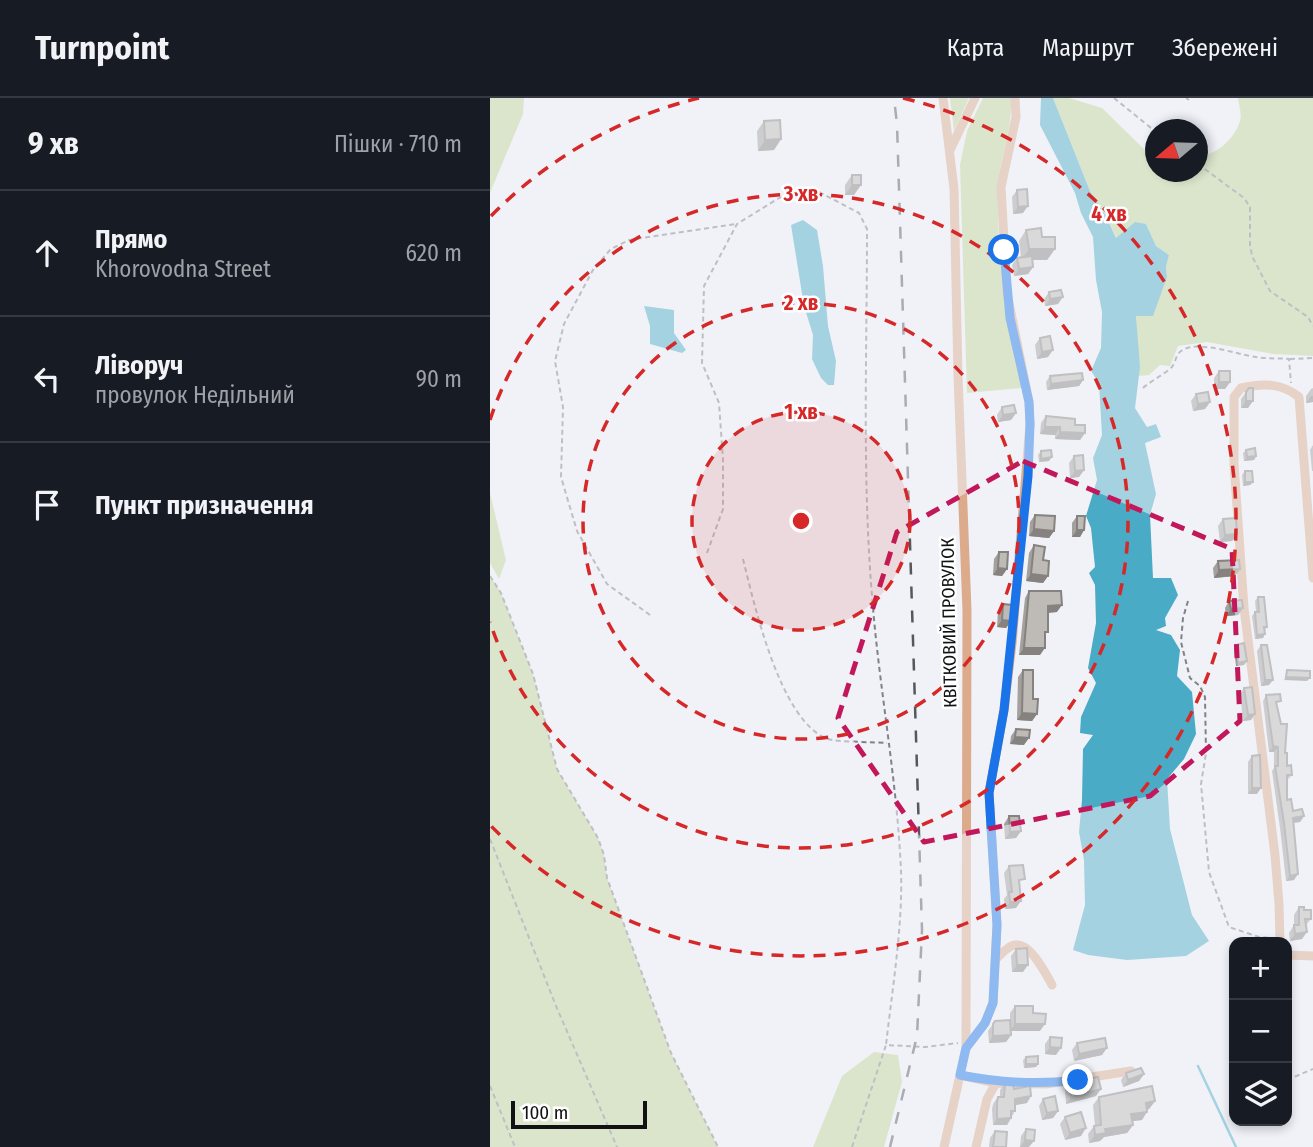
<!DOCTYPE html>
<html lang="uk">
<meta charset="utf-8">
<style>
:root{--surface:#171b24;--page:#20242c;--text:#f1f3f6;--muted:#9ea1a6;--line:#363941}
body{margin:0;font-family:"Fira Sans Condensed",sans-serif;background:var(--page);color:var(--text)}
.controls{position:absolute;right:21px;bottom:21px;display:grid;overflow:hidden;border-radius:14px;box-shadow:0 4px 10px #0003}
.controls button{width:63px;height:63px;display:grid;place-items:center;padding:0;border:0;border-bottom:2px solid var(--line);background:var(--surface);color:var(--text);font:35px sans-serif}
.compass{position:absolute;left:655px;top:21px;width:63px;height:63px;border-radius:50%;background:var(--surface);box-shadow:0 4px 10px #0003;rotate:251deg}
.scale{position:absolute;left:21px;bottom:18px;width:136px;box-sizing:border-box;padding-left:7px;border:4px solid #111214;border-top:0;font-size:19px;line-height:24px;white-space:nowrap;color:#111214;-webkit-text-stroke:5px #fff;paint-order:stroke}
.stop{position:absolute;width:21px;height:21px;margin:-16px;border:5px solid #1a73e8;border-radius:50%;background:#fff}
.stop.end{background:#1a73e8;border-color:#fff;box-shadow:0 2px 7px #0008}
.list{margin:0;padding:0;list-style:none}
h2{display:flex;justify-content:space-between;align-items:center;height:91px;margin:0;padding:0 28px;font-size:30px}
h2 small{font-size:23px;font-weight:400;color:var(--muted)}
.list li{display:grid;grid-template-columns:46px 1fr auto;gap:21px;align-items:center;box-sizing:border-box;height:126px;padding:0 28px;border-top:2px solid var(--line)}
.list b{display:block;font-size:26px;white-space:nowrap}
.list p{margin:0;font-size:23px;white-space:nowrap;color:var(--muted)}
.list em{font-size:23px;font-style:normal;color:var(--muted)}
.icon{flex:none;width:38px;height:38px;fill:none;stroke:currentColor;stroke-width:2;stroke-linecap:round;stroke-linejoin:round}
.map{position:relative;flex:none;width:823px;height:1049px;overflow:hidden}
header{display:flex;align-items:center;gap:42px;box-sizing:border-box;height:98px;padding:0 35px;background:var(--surface);border-bottom:2px solid var(--line)}
header strong{font-size:33px}
nav{display:flex;gap:38px;margin-inline-start:auto;font-size:24px}
main{display:flex}
aside{flex:1;background:var(--surface)}
.map>svg:first-child{display:block}
.green{fill:#c2d694}
.water{fill:#49abc6}
.lines{fill:none;stroke-linecap:round;stroke-linejoin:round}
.stream{stroke:#49abc6;stroke-width:2.5}
.path{stroke:#808286;stroke-width:2;stroke-dasharray:5 3.5;stroke-linecap:butt}
.minor{stroke:#dcab8c;stroke-width:9}
.rail{stroke:#56575b;stroke-width:2.5;stroke-dasharray:12 12;stroke-linecap:butt}
.wall{fill:#a3a09d}
.shaded-wall{fill:#85827f}
.building{fill:#bebab6;stroke:#85827f;stroke-width:2}
.route{stroke:#1a73e8;stroke-width:9}
.marked{fill:none;stroke:#c2185b;stroke-width:5;stroke-dasharray:14 9;stroke-linejoin:round}
.ring{fill:none;stroke:#d62828;stroke-width:3.5;stroke-dasharray:12 9}
.labels{text-anchor:middle;dominant-baseline:central;stroke-width:5;stroke-linejoin:round;paint-order:stroke}
.street-label{font-size:18px;fill:#111214;stroke:#fff}
.centre{fill:#d62828;stroke:#fff;stroke-width:3.5}
.ring-label{font-size:21px;text-anchor:middle;font-weight:bold;fill:#d62828;stroke:#fff;stroke-width:5;stroke-linejoin:round;paint-order:stroke}
</style>
<header>
<strong>Turnpoint</strong>
<nav><a>Карта</a><a>Маршрут</a><a>Збережені</a></nav>
</header>
<main>
<aside>
<h2>9 хв<small>Пішки · 710 m</small></h2>
<ul class="list">
<li><svg class="icon" aria-label="ahead" viewBox="0 0 24 24"><path d="M12 20V5M6 11l6-6 6 6"/></svg><div><b>Прямо</b><p>Khorovodna Street</p></div><em>620 m</em></li>
<li><svg class="icon" aria-label="left" viewBox="0 0 24 24"><path d="M17 20v-9H6M10 6l-5 5 5 5"/></svg><div><b>Ліворуч</b><p>провулок Недільний</p></div><em>90 m</em></li>
<li><svg class="icon" aria-label="arrive" viewBox="0 0 24 24"><path d="M6 21V4h12l-3 4 3 4H6"/></svg><div><b>Пункт призначення</b></div></li>
</ul>
</aside>
<div class="map">
<svg width="823" height="1049" viewBox="0 0 823 1049">
<rect width="100%" height="100%" fill="#f0f2f8"/>
<!-- green -->
<path class="green" d="M0 0H34L33 16 0 95Z
M460 0H479L464 33Z
M493 0H521C523 31 509 60 508 91 506 159 518 225 532 290L477 295 470 67 477 33Z
M563 0H579L612 10 658 55H665L666 74H708V58C726 58 745 40 750 23 752 17 749 7 748 0H823V258L783 256 717 244 688 248 680 268 670 267 659 277 649 278 646 218 677 179 676 169 679 157 666 148 656 126 627 141 616 118 600 93Z
M0 395 16 462 9 481 0 465Z
M0 478 11 495 43 576 67 671 108 740 114 757 117 780 181 955 228 1049H0Z
M384 954 408 957 412 984 394 1049H323L352 978Z"/>
<!-- water -->
<path class="water" d="M551 0H563L600 93 616 118 626 140 645 124 656 126 666 148 679 157 676 169 677 179 663 218H646L650 269 645 310 657 329 666 326 671 339 655 345 666 396 660 417 663 480H681L688 497 675 520 676 528 666 532 681 537 690 552 687 578 702 594 706 636 694 661 677 681 680 731 702 817 719 843 696 858 637 862 598 857 583 852 595 807 594 762 589 734 592 702 593 651 603 637 590 635 591 619 606 585 598 570 606 525 605 487 599 475 605 469 601 430 596 418 607 382 603 360 612 337 609 285 601 273 611 250 612 214 606 182 603 139 591 115 585 95 550 27Z
M313 122 327 132 333 168 338 228 346 263 344 287H338L331 280 322 261 323 237 314 208 301 127Z
M154 208 184 212V235L196 252 192 255 160 246V228Z"/>
<g class="lines">
<!-- stream -->
<path class="stream" d="M708 968 746 1049"/>
<!-- path -->
<path class="path" d="M624 0 666 34
M696 0 699 2
M708 66 754 100 760 109V147L762 158 780 193 818 219 823 228
M800 261 823 260
M653 290C661 283 671 278 680 271 686 266 685 257 691 253 707 241 748 257 766 259 777 261 788 260 799 261L801 285
M217 455 233 411V362L229 305 212 265 214 188 247 126 289 100 329 94 369 115 377 131C377 253 372 376 382 498 389 590 407 680 411 773 413 827 402 893 396 947
M253 461C264 505 290 624 338 641 346 644 384 644 397 645
M0 478 11 495 43 576 67 671 108 740 114 757 117 780 181 955 228 1049
M698 503 693 520 691 544 700 580 710 588 715 599 716 655 711 686 719 774 739 829 769 839 782 840
M160 517 117 486 87 433 71 379 73 309 65 263 74 226 104 170 121 151 139 142 246 126
M0 741 66 908 127 1049
M770 840 775 844
M797 982 823 971
M0 988 25 1049
M362 1049 396 947 435 949 468 945"/>
<!-- minor -->
<path class="minor" d="M453 0 464 91 468 278 477 513 476 950 454 1049
M460 52 485 0
M790 844 789 806 785 757 754 510 744 366V299L751 290C773 285 792 285 809 299L823 480
M797 857 823 858
M506 861C511 856 517 849 524 847 540 843 556 876 562 887
M476 950 495 925 503 905 507 827 499 695 514 612 522 545 540 326 539 304 517 195 511 89 526 19 525 0
M470 977 506 985 497 1001 486 1049
M506 985 556 986 641 973"/>
<!-- rail -->
<path class="rail" d="M400 1049 427 938 432 832 407 26 404 0"/>
</g>
<!-- wall -->
<path class="wall" d="M274 23 291 41 284 52 268 53 267 33Z
M362 77 364 97H355V87Z
M527 92 533 115 523 116 522 99Z
M536 132 552 139 565 151 557 162H542L543 169 538 176 524 178 522 167 527 160 531 159 529 143Z
M559 194 568 206 555 208 554 201Z
M550 240 558 259 547 261 545 247Z
M729 273 740 284 735 291H724V280Z
M560 278 593 282 589 288 557 292 556 284Z
M759 290 758 310H751V301Z
M823 290V304L816 305V298L821 291Z
M706 296 720 304 715 311 703 313 701 303Z
M512 309 526 315 521 322 508 324 507 317Z
M556 318 585 327 595 335 590 342 565 341V337L550 336 551 325Z
M823 347V373H822L820 352Z
M756 352 766 358 764 362 754 363 753 355Z
M551 353 559 363 549 364 548 357Z
M584 358 594 372 589 379 580 380 579 365Z
M755 373 763 384 760 387 753 388 752 377Z
M545 417 564 433 559 440 539 438 540 424Z
M587 418 594 432 590 439H582V425Z
M733 421 747 436 742 443 730 444 728 428Z
M544 447 553 462 558 478 553 485 536 483 539 455Z
M509 454 517 471 512 478 503 477 504 461Z
M728 463 750 471 745 478 724 480 723 470Z
M539 493 567 514 558 515 555 539 550 557H529L535 500Z
M768 499 777 529 775 532 773 540 765 541 762 518 765 514H766L765 503Z
M739 503 753 510 748 517 736 518 735 510Z
M513 506 521 523 516 530 507 529 508 513Z
M746 547 754 567 746 568 744 551Z
M771 547 779 587 771 588 767 553Z
M533 572 547 616 542 623 527 622 528 579Z
M754 590 761 622 753 623 750 596Z
M776 597 787 608 797 668 802 677 797 682V702L803 713 814 718 810 724 803 725 804 782 796 783 790 730 782 673 784 670V654H779L773 603Z
M526 631 534 647 520 646 521 638Z
M762 658 767 696H758V664Z
M519 718 531 733 526 740 515 741 514 726Z
M519 768 530 788 526 810 515 811 514 801 517 797 514 775Z
M809 809 814 812 821 821 816 827 812 841 800 843 799 835 804 827V817Z
M526 851 533 874H522L521 858Z
M525 908 543 915 550 933H521V937L516 944 499 945 498 933 505 923 520 922V915Z
M560 939 566 957 555 956V946Z
M587 945 612 957 584 963 582 952Z
M536 959 548 966 546 969 534 970 533 962Z
M636 975 654 976 649 983 633 989 631 982Z
M580 984 606 998 576 1006 575 991Z
M515 985 524 991 537 1005 525 1007V1013L517 1027H503L502 1011 503 1006 508 999H510V992Z
M609 999 665 1003 659 1011 657 1012 652 1022 642 1023 643 1027 637 1035 614 1039 610 1043 599 1045 598 1036 604 1028H605L603 1007Z
M553 1001 568 1013 563 1020 552 1022 549 1008Z
M575 1019 591 1038 575 1042 570 1026Z
M536 1031 539 1049H530L531 1038Z
M505 1033 516 1049H499L500 1040Z"/>
<!-- shaded-wall -->
<path class="shaded-wall" d="M291 41 284 52 268 53 275 42Z
M362 87H371L364 97H355Z
M538 108 533 115 523 116 528 109Z
M539 151H565L557 162H531Z
M543 169 538 176 524 178 529 171Z
M573 199 568 206 555 208 560 201Z
M563 252 558 259 547 261 552 254Z
M593 282 589 288 557 292 561 286Z
M729 284H740L735 291H724Z
M821 298H823V304L816 305Z
M756 303H763L758 310H751Z
M720 304 715 311 703 313 708 306Z
M526 315 521 322 508 324 513 317Z
M555 329H570L565 337 550 336Z
M570 334 595 335 590 342 565 341Z
M766 358 764 362 754 363 757 359Z
M562 359 559 363 549 364 551 361Z
M594 372 589 379 580 380 585 373Z
M755 384H763L760 387 753 388Z
M544 431 564 433 559 440 539 438Z
M587 432H594L590 439H582Z
M747 436 742 443 730 444 735 437Z
M508 470 517 471 512 478 503 477Z
M750 471 745 478 724 480 729 472Z
M541 476 558 478 553 485 536 483Z
M572 507 567 514 554 515 558 508Z
M753 510 748 517 736 518 741 511Z
M512 522 521 523 516 530 507 529Z
M775 536 773 540 765 541 767 537Z
M534 550H555L550 557H529Z
M757 563 754 567 746 568 748 565Z
M796 579 820 580 817 583 794 582Z
M775 582H783L779 587 771 588Z
M532 615 547 616 542 623 527 622Z
M765 616 761 622 753 623 758 617Z
M525 639 539 640 534 647 520 646Z
M783 648 788 649 784 654H779Z
M762 690H771L767 696H758Z
M814 718 810 724 799 725 803 720Z
M531 733 526 740 515 741 520 734Z
M808 776 804 782 796 783 800 778Z
M531 803 526 810 515 811 520 804Z
M817 834 812 841 800 843 805 836Z
M527 867H538L533 874H522Z
M525 926H555L550 933H520Z
M521 937 516 944 499 945 503 938Z
M560 949 571 950 566 957 555 956Z
M617 950 612 957 584 963 589 956Z
M536 966H548L546 969 534 970Z
M654 976 649 983 633 989 638 982Z
M611 991 606 998 576 1006 581 999Z
M541 998 537 1005 520 1008 525 1001Z
M665 1003 659 1011 651 1013 656 1005Z
M568 1013 563 1020 552 1022 557 1015Z
M657 1014 652 1022 636 1024 641 1016Z
M521 1020 517 1027H503L507 1021Z
M643 1027 637 1035 614 1039 610 1043 599 1045 605 1037 615 1031Z
M596 1030 591 1038 575 1042 580 1035Z
M535 1042 544 1043 539 1049H530Z"/>
<!-- building -->
<path class="building" d="M290 22 291 41 275 42 274 23Z
M362 77H371V87H362Z
M537 91 538 108 528 109 527 92Z
M551 130 552 139H565V151H539L536 132Z
M542 158 543 169 529 171 527 160Z
M571 192 573 199 560 201 559 194Z
M560 238 563 252 552 254 550 240Z
M729 273H740V284H729Z
M592 275 593 282 561 286 560 278Z
M759 290H763V303H756V294Z
M718 294 720 304 708 306 706 296Z
M524 307 526 315 513 317 512 309Z
M556 318 585 321V327H595V335L570 334V329H555Z
M765 350 766 358 757 359 756 352Z
M561 352 562 359 551 361V353Z
M593 357 594 372 585 373 584 358Z
M755 373H762L763 384H755Z
M545 417 565 418 564 433 544 431Z
M587 418H595L594 432H587Z
M746 420 747 436 735 437 733 421Z
M544 447 555 449 553 462 559 463 558 478 541 476Z
M509 454H518L517 471 508 470Z
M749 462 750 471 729 472 728 463Z
M539 493H571L572 507 558 508V534H555V550H534Z
M768 499H774L777 529H774L775 536 767 537 765 514H769Z
M752 502 753 510 741 511 739 503Z
M513 506 522 507 521 523 512 522Z
M754 545 757 563 748 565 746 547Z
M771 547H777L783 582H775Z
M533 572H543V601H548L547 616 532 615Z
M797 572 820 573V580L796 579Z
M762 589 765 616 758 617 754 590Z
M790 596 791 603 786 604 791 626H797L795 655H797V668L801 667 802 677H797V702L801 701 803 713 812 711 814 718 803 720 808 776 800 778 794 725 785 668H788V649L783 648 776 597Z
M526 631 540 632 539 640 525 639Z
M770 657 771 690H762V658Z
M519 718H529L531 733 520 734Z
M533 767 535 781 529 782 531 803 520 804 519 794H522L519 768Z
M809 809H814V812H821V821H815L817 834 805 836 804 827H809Z
M537 850 538 867H527L526 851Z
M525 908H543V915L556 916 555 926H525Z
M520 922 521 937 503 938V926L505 923Z
M560 939 572 940 571 950 560 949Z
M615 940 617 950 589 956 587 945Z
M548 958V966H536V959Z
M651 970 654 976 638 982 636 975Z
M608 979 611 991 581 999 580 984Z
M515 985 523 986 524 991 540 988 541 998 525 1001V1013H521V1020L507 1021V1004L508 999H514Z
M662 988 665 1003 656 1005 657 1014 641 1016 643 1027 615 1031 616 1035 605 1037 604 1028 611 1027 609 999Z
M565 998 568 1013 557 1015 553 1001Z
M591 1014 596 1030 580 1035 575 1019Z
M536 1031 545 1032 544 1043 535 1042Z
M505 1033 517 1034 516 1049H503Z"/>
<g class="lines">
<!-- route -->
<path class="route" d="M514 152 520 220 539 304 540 326 538 378 514 612 499 695 507 827 503 905 495 925 476 950 470 977C510 985 547 987 588 982"/>
</g>
<!-- marked area -->
<path d="M0 0H823V1049H0ZM533 363 742 451 750 623 660 698 434 744 348 620 407 434Z" fill="#f0f2f8" fill-opacity=".55" fill-rule="evenodd"/>
<path class="marked" d="M533 363 742 451 750 623 660 698 434 744 348 620 407 434Z"/>
<!-- distance rings -->
<circle cx="311" cy="423" r="109" fill="#d62828" fill-opacity=".12"/>
<g class="ring">
<circle cx="311" cy="423" r="109"/>
<circle cx="311" cy="423" r="218"/>
<path d="M0 322A327 327 0 1 1 0 524"/>
<path d="M1 118A435 435 0 0 1 209 0M413 0A435 435 0 1 1 1 728"/>
</g>
<g class="labels">
<!-- street labels -->
<g class="street-label">
<text transform="translate(459 525) rotate(-91)">КВІТКОВИЙ ПРОВУЛОК</text>
</g>
</g>
<circle cx="311" cy="423" r="10" class="centre"/>
<g class="ring-label">
<text x="311" y="103">3 хв</text>
<text x="619" y="123">4 хв</text>
<text x="311" y="212">2 хв</text>
<text x="311" y="321">1 хв</text>
</g>
</svg>
<div class="controls">
<button>+</button>
<button>−</button>
<button><svg class="icon" aria-label="layers" viewBox="0 0 24 24"><path d="M12 4l9 5-9 5-9-5zM3 14l9 5 9-5"/></svg></button>
</div>
<svg class="compass" viewBox="-18 -18 36 36"><path d="M0-13l5 13h-10z" fill="#e53935"/><path d="M0 13l5-13h-10z" fill="#9ea1a6"/></svg>
<div class="scale">100 m</div>
<div class="stop" style="left:514px;top:152px"></div>
<div class="stop end" style="left:588px;top:982px"></div>
</div>
</main>
